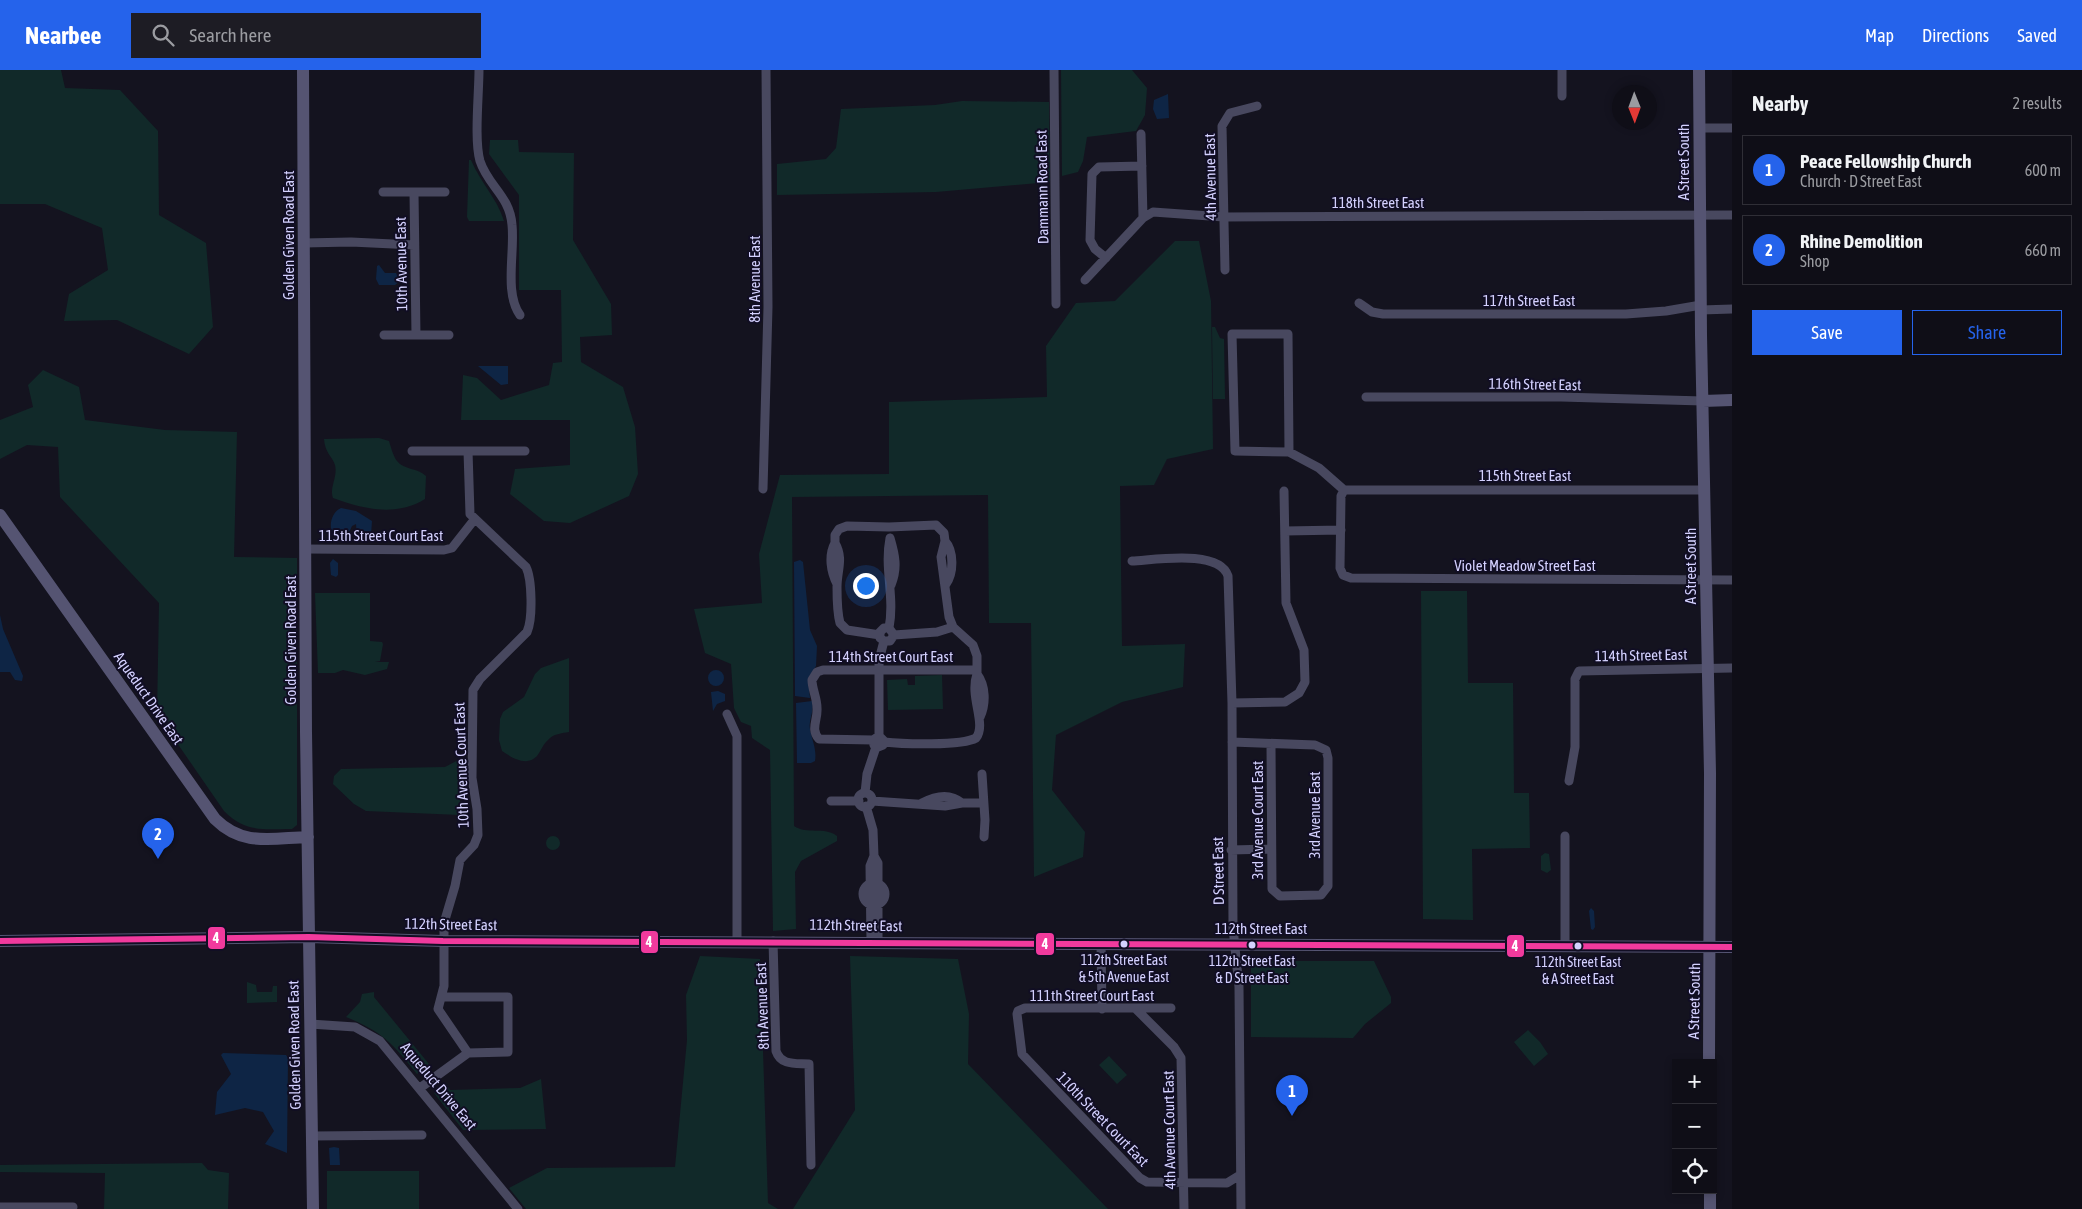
<!DOCTYPE html>
<meta charset="utf-8">
<style>
:root{--surface:#0f0e17;--page:#1d1c24;--text:#f1f3f6;--muted:#9b9ca1;--line:#2f2e36;--accent:#2563eb}
body{margin:0;font-family:"Asap Condensed",sans-serif;background:var(--page);color:var(--text)}
.controls{position:absolute;right:15px;bottom:15px;display:grid;overflow:hidden;border-radius:0px;box-shadow:0 2px 8px #0003}
.controls button{width:45px;height:45px;display:grid;place-items:center;padding:0;border:0;border-bottom:1px solid var(--line);background:var(--surface);color:var(--text);font:25px sans-serif}
.compass{position:absolute;left:1612px;top:15px;width:45px;height:45px;border-radius:50%;background:var(--surface);box-shadow:0 2px 8px #0003;rotate:179deg}
.you{position:absolute;left:865px;top:515px;width:18px;height:18px;margin:-12px;border:4px solid #fff;border-radius:50%;background:#1a73e8;box-shadow:0 0 0 8px #1a73e833}
.badge{display:grid;place-items:center;width:32px;height:32px;border-radius:50%;background:var(--accent);color:#fff;font-size:16px;font-weight:700}
.pin{position:absolute;translate:-50% -41px;filter:drop-shadow(0 1px 2px #0008)}
.pin::after{content:'';position:absolute;top:26px;width:18px;height:15px;background:inherit;clip-path:polygon(0 0,100% 0,50% 100%)}
.list{margin:0;padding:0;list-style:none}
h2{display:flex;justify-content:space-between;align-items:center;height:65px;margin:0;padding:0 20px;font-size:21px}
h2 small{font-size:16px;font-weight:400;color:var(--muted)}
.list li{display:grid;grid-template-columns:32px 1fr auto;gap:15px;align-items:center;box-sizing:border-box;height:70px;margin:0 10px 10px;padding:0 10px;border:1px solid var(--line);border-radius:0px}
.list b{display:block;font-size:19px;white-space:nowrap}
.list p{margin:0;font-size:16px;white-space:nowrap;color:var(--muted)}
.list em{font-size:16px;font-style:normal;color:var(--muted)}
.actions{display:flex;gap:10px;padding:15px 20px}
.actions a{flex:1;padding:11px 0;border:1px solid var(--accent);border-radius:0px;text-align:center;font-size:18px;color:var(--accent)}
.actions .main{background:var(--accent);color:#fff}
.icon{flex:none;width:28px;height:28px;fill:none;stroke:currentColor;stroke-width:2;stroke-linecap:round;stroke-linejoin:round}
.map{position:relative;flex:none;width:1732px;height:1139px;overflow:hidden}
header{display:flex;align-items:center;gap:30px;box-sizing:border-box;height:70px;padding:0 25px;background:var(--accent);color:#fff}
header strong{font-size:24px}
nav{display:flex;gap:28px;margin-inline-start:auto;font-size:18px}
.search{width:350px;height:45px;background:var(--page);display:flex;align-items:center;gap:12px;box-sizing:border-box;padding:0 18px;border-radius:0px;color:var(--muted);font-size:19px}
main{display:flex}
aside{flex:1;background:var(--surface)}
.map>svg:first-child{display:block}
.green{fill:#112929}
.water{fill:#0e2545}
.lines{fill:none;stroke-linecap:round;stroke-linejoin:round}
.street{stroke:#48485f;stroke-width:9}
.secondary{stroke:#555472;stroke-width:12}
.bus-1-casing{stroke:#110e24;stroke-width:10}
.bus-1{stroke:#f13a9d;stroke-width:6}
.bus-dot{fill:#d4d1ff;stroke:#110e24;stroke-width:2}
.labels{text-anchor:middle;dominant-baseline:central;stroke-width:4;stroke-linejoin:round;paint-order:stroke}
.bus-label{font-size:14px;fill:#d4d1ff;stroke:#110e24}
.street-label{font-size:15px;fill:#d4d1ff;stroke:#110e24}
.line-badge{stroke:#110e24;stroke-width:2}
.badge-label{font-size:14px;text-anchor:middle;font-weight:bold;fill:#fff}
</style>
<header>
<strong>Nearbee</strong>
<div class="search"><svg class="icon" aria-label="search" viewBox="0 0 24 24"><circle cx="10" cy="10" r="6"/><path d="M15 15l6 6"/></svg>Search here</div>
<nav><a>Map</a><a>Directions</a><a>Saved</a></nav>
</header>
<main>
<div class="map">
<svg width="1732" height="1139" viewBox="0 0 1732 1139">
<rect width="100%" height="100%" fill="#14131f"/>
<!-- green -->
<path class="green" d="M0 0H61L65 18 120 20 158 61 159 145 206 173 213 257 189 284 117 250 64 251 69 224 108 200 102 158 45 134H0Z
M1061 0H1132L1147 18 1145 45 1136 61 1087 67 1083 91 1078 102 1062 106Z
M962 31 1049 32 1050 112 936 122 777 125V94L826 89 836 78 841 39 935 35Z
M490 70H518L519 82 574 83 573 170 611 234 612 265 580 267 581 292 623 317 635 357 638 404 629 426 570 453 544 451 510 424 515 399 570 395V350H461L463 305 477 308 501 330 549 315 553 293 562 292 561 220H519V125L489 84Z
M469 90H471C480 112 497 128 504 151H469L467 147Z
M1175 171H1199L1211 231 1213 379 1167 389 1154 415 1120 416 1122 576 1185 574 1183 617 1122 632 1056 665 1052 720 1085 762 1083 787 1034 807 1031 553H989L988 425 792 427 794 756C807 765 824 756 837 766V771L801 791 795 802 796 859 773 861 770 680 752 668 751 656 741 652 734 638 731 594 705 583 694 539 762 533 759 484 780 405 889 404V332L1047 327 1046 276 1076 233 1115 231Z
M1212 257H1215L1220 268 1224 269 1225 329H1213Z
M43 300 79 317 85 350 165 360 237 362 234 487 297 488V755L292 759C263 759 246 763 224 741L157 644 159 533 60 427 58 377 27 375 0 389V350L33 337 28 315Z
M379 368 389 371C391 377 393 386 397 391 404 400 418 398 426 406L425 429C396 447 363 439 333 428 329 418 338 407 335 395 332 386 325 383 324 369Z
M1421 521H1467L1468 613H1513L1514 723H1529L1530 778 1472 779 1473 850 1423 849Z
M315 523H370V571L382 572 383 574 380 591 375 592H389L387 599 365 605 343 600 335 603H318Z
M569 588V662C562 663 553 664 548 670 543 674 541 681 537 686 527 697 512 688 502 681L499 670 500 649 503 642 524 627 535 604 541 598Z
M942 605 943 639 888 640 887 610 907 609 908 615H915V606Z
M460 689V745L366 741 354 734 333 714 334 706 341 699 445 697Z
M546 773a7 7 0 1 1 14 0a7 7 0 1 1-14 0Z
M1545 783 1549 784 1551 800 1547 803 1541 800V786Z
M700 886 760 889 768 1133 778 1139H526L509 1118 547 1098 675 1097 687 970 686 925Z
M850 886 958 889 969 944 968 994 1108 1139H793L855 1040Z
M1255 891H1374L1391 927V933L1365 954 1353 968 1251 967V897Z
M247 912 256 915 257 922H272L273 916H277V932L247 933Z
M374 922V927L429 994 417 1004C392 973 383 962 346 947L360 932 362 924Z
M1528 960 1540 972 1548 984 1534 996 1514 972Z
M1109 986 1127 1005 1117 1014 1099 995Z
M541 1009 546 1059 463 1060 434 1023 446 1013 450 1020 520 1018Z
M202 1093 208 1100 229 1103 228 1139H104L105 1103 0 1102V1095Z
M327 1101H419V1139H327Z"/>
<!-- water -->
<path class="water" d="M1168 24 1169 48 1157 49 1153 39 1154 30Z
M379 195 385 203H396L400 211 395 215H379L376 209 377 196Z
M478 296H508V314L501 315Z
M341 438 356 441 372 451 371 465 362 469 357 467 356 454 352 456 347 467 333 465C328 455 332 442 341 438Z
M333 489 338 493V505L336 507 331 505 330 493Z
M800 490 803 492 810 560 817 576 816 596 808 609 810 628 795 626 794 492Z
M0 545 3 559 23 606 22 611 15 610 10 602H0Z
M708 608a8 8 0 1 1 16 0a8 8 0 1 1-16 0Z
M718 621 725 624V631L717 634 713 641 711 622Z
M812 631C815 641 808 650 810 659 812 670 817 680 815 691L811 693H797L796 633Z
M1591 838 1594 841 1595 857 1593 860 1591 859 1589 841Z
M223 983 286 985 288 988 287 1083 265 1074 274 1061 263 1042 245 1038 215 1045 217 1022 231 1004 221 985Z
M334 1077 339 1078 340 1095H330L329 1078Z"/>
<g class="lines">
<!-- street -->
<path class="street" d="M479 0C479 24 474 70 480 91 488 116 510 126 512 155 515 182 504 223 520 245
M1054 0 1056 234
M1562 0V26
M1699 58H1732
M1141 64 1143 148
M383 122H445
M414 123 416 265
M304 173 351 172 414 175
M1106 188 1095 179 1090 170 1092 104 1099 97 1142 96
M1225 200 1222 56 1230 43 1257 36
M1085 210 1143 148 1153 142 1224 147 1732 145
M1359 233 1372 242 1383 244H1626L1666 241 1701 235
M1701 240 1732 239
M384 265H449
M1366 327H1561L1703 331
M412 381H525
M1289 382 1288 264H1232L1235 381 1289 382 1319 398 1344 420
M763 419 768 237 766 0
M1344 420 1341 426 1340 498 1343 505 1351 508 1732 510
M1344 420H1705
M1285 461 1341 460
M835 473V465L839 459 847 456 889 457 936 455 944 463 945 471
M305 479 444 480 452 478 474 450
M1132 491C1155 490 1219 479 1228 506L1232 633 1233 858 1239 917 1241 1139
M837 514C831 502 828 486 835 473 844 489 837 500 837 517 837 528 837 542 840 553L847 560 880 565
M946 514C954 503 954 481 945 471L941 487 949 547 953 557 973 575 977 586V604
M889 558H884L880 562V568L884 571H890L894 565 889 558C895 527 884 499 890 468 895 485 898 498 891 515
M894 565 937 562 953 557
M1232 633 1285 632 1299 623 1305 612 1304 580 1286 533 1284 421
M727 644 737 666V870
M879 666 884 671 883 675 878 677 874 675 873 670 879 666V590L884 571
M873 670 819 669C810 659 818 650 817 638 817 628 812 619 812 610L817 602 823 600H977
M884 672C902 674 962 676 976 668 987 654 969 627 977 604 986 616 986 634 980 647
M1232 672 1315 675 1326 680 1328 688V816L1321 825 1280 826 1272 819 1271 675
M982 704 985 750 984 767
M1569 711 1575 677V609L1579 601 1732 598
M865 723 867 704 876 677
M858 730a7 7 0 1 1 14 0a7 7 0 1 1-14 0Z
M831 731H859
M872 731 945 736 962 733C950 723 935 726 922 733
M962 733H983
M866 736 873 760 874 786
M1231 780 1270 779
M863 824a11 11 0 1 1 22 0a11 11 0 1 1-22 0Z
M773 871 776 981C781 996 796 993 809 994L811 1095
M871 872 870 796 874 786 878 793V872
M1101 874 1102 939
M1565 876V766
M442 927H508V982L468 983
M1171 938H1025L1018 941 1017 944 1022 984 1140 1108 1147 1112 1227 1113 1240 1105
M1136 939 1174 977 1181 988 1184 1139
M310 954 355 957 380 971 518 1139
M468 983 438 939 444 916V853L455 816 460 790 474 775 478 765 477 739 472 708 473 620 480 609 527 562C533 549 532 509 526 497L470 444 468 381
M420 1018 468 983
M312 1066 422 1065
M0 1137H73"/>
<!-- secondary -->
<path class="secondary" d="M303 0 306 662 313 1139
M1699 0 1701 265 1710 703 1709 993
M1703 331 1732 330
M0 445 215 749C243 777 272 768 308 767
M0 871 309 867 443 871 1732 877
M1710 1120V1139"/>
<defs>
<path id="bus-1" d="M0 871 309 867 443 871 1732 877"/>
</defs>
<!-- bus-1 casing -->
<use href="#bus-1" class="bus-1-casing"/>
<!-- bus-1 -->
<use href="#bus-1" class="bus-1"/>
</g>
<!-- markers -->
<g class="bus-dot">
<circle cx="1124" cy="874" r="4.5"/>
<circle cx="1252" cy="875" r="4.5"/>
<circle cx="1578" cy="876" r="4.5"/>
</g>
<g class="labels">
<!-- bus labels -->
<g class="bus-label">
<text x="1124" y="890">112th Street East<tspan x="1124" dy="17">&amp; 5th Avenue East</tspan></text>
<text x="1252" y="891">112th Street East<tspan x="1252" dy="17">&amp; D Street East</tspan></text>
<text x="1578" y="892">112th Street East<tspan x="1578" dy="17">&amp; A Street East</tspan></text>
</g>
<!-- street labels -->
<g class="street-label">
<text transform="translate(1683 92) rotate(-90)">A Street South</text>
<text transform="translate(1210 107) rotate(-91)">4th Avenue East</text>
<text transform="translate(1042 117) rotate(-91)">Dammann Road East</text>
<text x="1378" y="132">118th Street East</text>
<text transform="translate(288 165) rotate(-90)">Golden Given Road East</text>
<text transform="translate(401 194) rotate(-91)">10th Avenue East</text>
<text transform="translate(754 209) rotate(-90)">8th Avenue East</text>
<text x="1529" y="230">117th Street East</text>
<text transform="translate(1535 314) rotate(1)">116th Street East</text>
<text x="1525" y="405">115th Street East</text>
<text x="381" y="465">115th Street Court East</text>
<text x="1525" y="495">Violet Meadow Street East</text>
<text transform="translate(1690 496) rotate(-90)">A Street South</text>
<text transform="translate(290 570) rotate(-90)">Golden Given Road East</text>
<text transform="translate(1641 585) rotate(-1)">114th Street East</text>
<text x="891" y="586">114th Street Court East</text>
<text transform="translate(149 628) rotate(55)">Aqueduct Drive East</text>
<text transform="translate(461 695) rotate(-92)">10th Avenue Court East</text>
<text transform="translate(1314 745) rotate(-90)">3rd Avenue East</text>
<text transform="translate(1257 750) rotate(-90)">3rd Avenue Court East</text>
<text transform="translate(1218 801) rotate(-91)">D Street East</text>
<text transform="translate(451 854) rotate(1)">112th Street East</text>
<text transform="translate(856 855) rotate(1)">112th Street East</text>
<text x="1261" y="858">112th Street East</text>
<text x="1092" y="925">111th Street Court East</text>
<text transform="translate(1694 931) rotate(-89)">A Street South</text>
<text transform="translate(762 936) rotate(-92)">8th Avenue East</text>
<text transform="translate(294 975) rotate(-91)">Golden Given Road East</text>
<text transform="translate(439 1016) rotate(50)">Aqueduct Drive East</text>
<text transform="translate(1103 1049) rotate(46)">110th Street Court East</text>
<text transform="translate(1169 1060) rotate(-91)">4th Avenue Court East</text>
</g>
</g>
<g class="line-badge">
<rect x="207" y="856" width="19" height="24" rx="5" fill="#f13a9d"/>
<rect x="640" y="860" width="19" height="24" rx="5" fill="#f13a9d"/>
<rect x="1035" y="862" width="20" height="24" rx="5" fill="#f13a9d"/>
<rect x="1506" y="864" width="19" height="24" rx="5" fill="#f13a9d"/>
</g>
<g class="badge-label">
<text x="216" y="873">4</text>
<text x="649" y="877">4</text>
<text x="1045" y="879">4</text>
<text x="1515" y="881">4</text>
</g>
</svg>
<div class="controls">
<button>+</button>
<button>−</button>
<button><svg class="icon" aria-label="locate" viewBox="0 0 24 24"><circle cx="12" cy="12" r="6"/><path d="M12 2v4M12 18v4M2 12h4M18 12h4"/></svg></button>
</div>
<svg class="compass" viewBox="-18 -18 36 36"><path d="M0-13l5 13h-10z" fill="#e53935"/><path d="M0 13l5-13h-10z" fill="#9b9ca1"/></svg>
<div class="you"></div>
<div class="pin badge" style="left:1292px;top:1046px">1</div>
<div class="pin badge" style="left:158px;top:789px">2</div>
</div>
<aside>
<h2>Nearby<small>2 results</small></h2>
<ul class="list">
<li><span class="badge">1</span><div><b>Peace Fellowship Church</b><p>Church · D Street East</p></div><em>600 m</em></li>
<li><span class="badge">2</span><div><b>Rhine Demolition</b><p>Shop</p></div><em>660 m</em></li>
</ul>
<div class="actions"><a class="main">Save</a><a>Share</a></div>
</aside>
</main>
